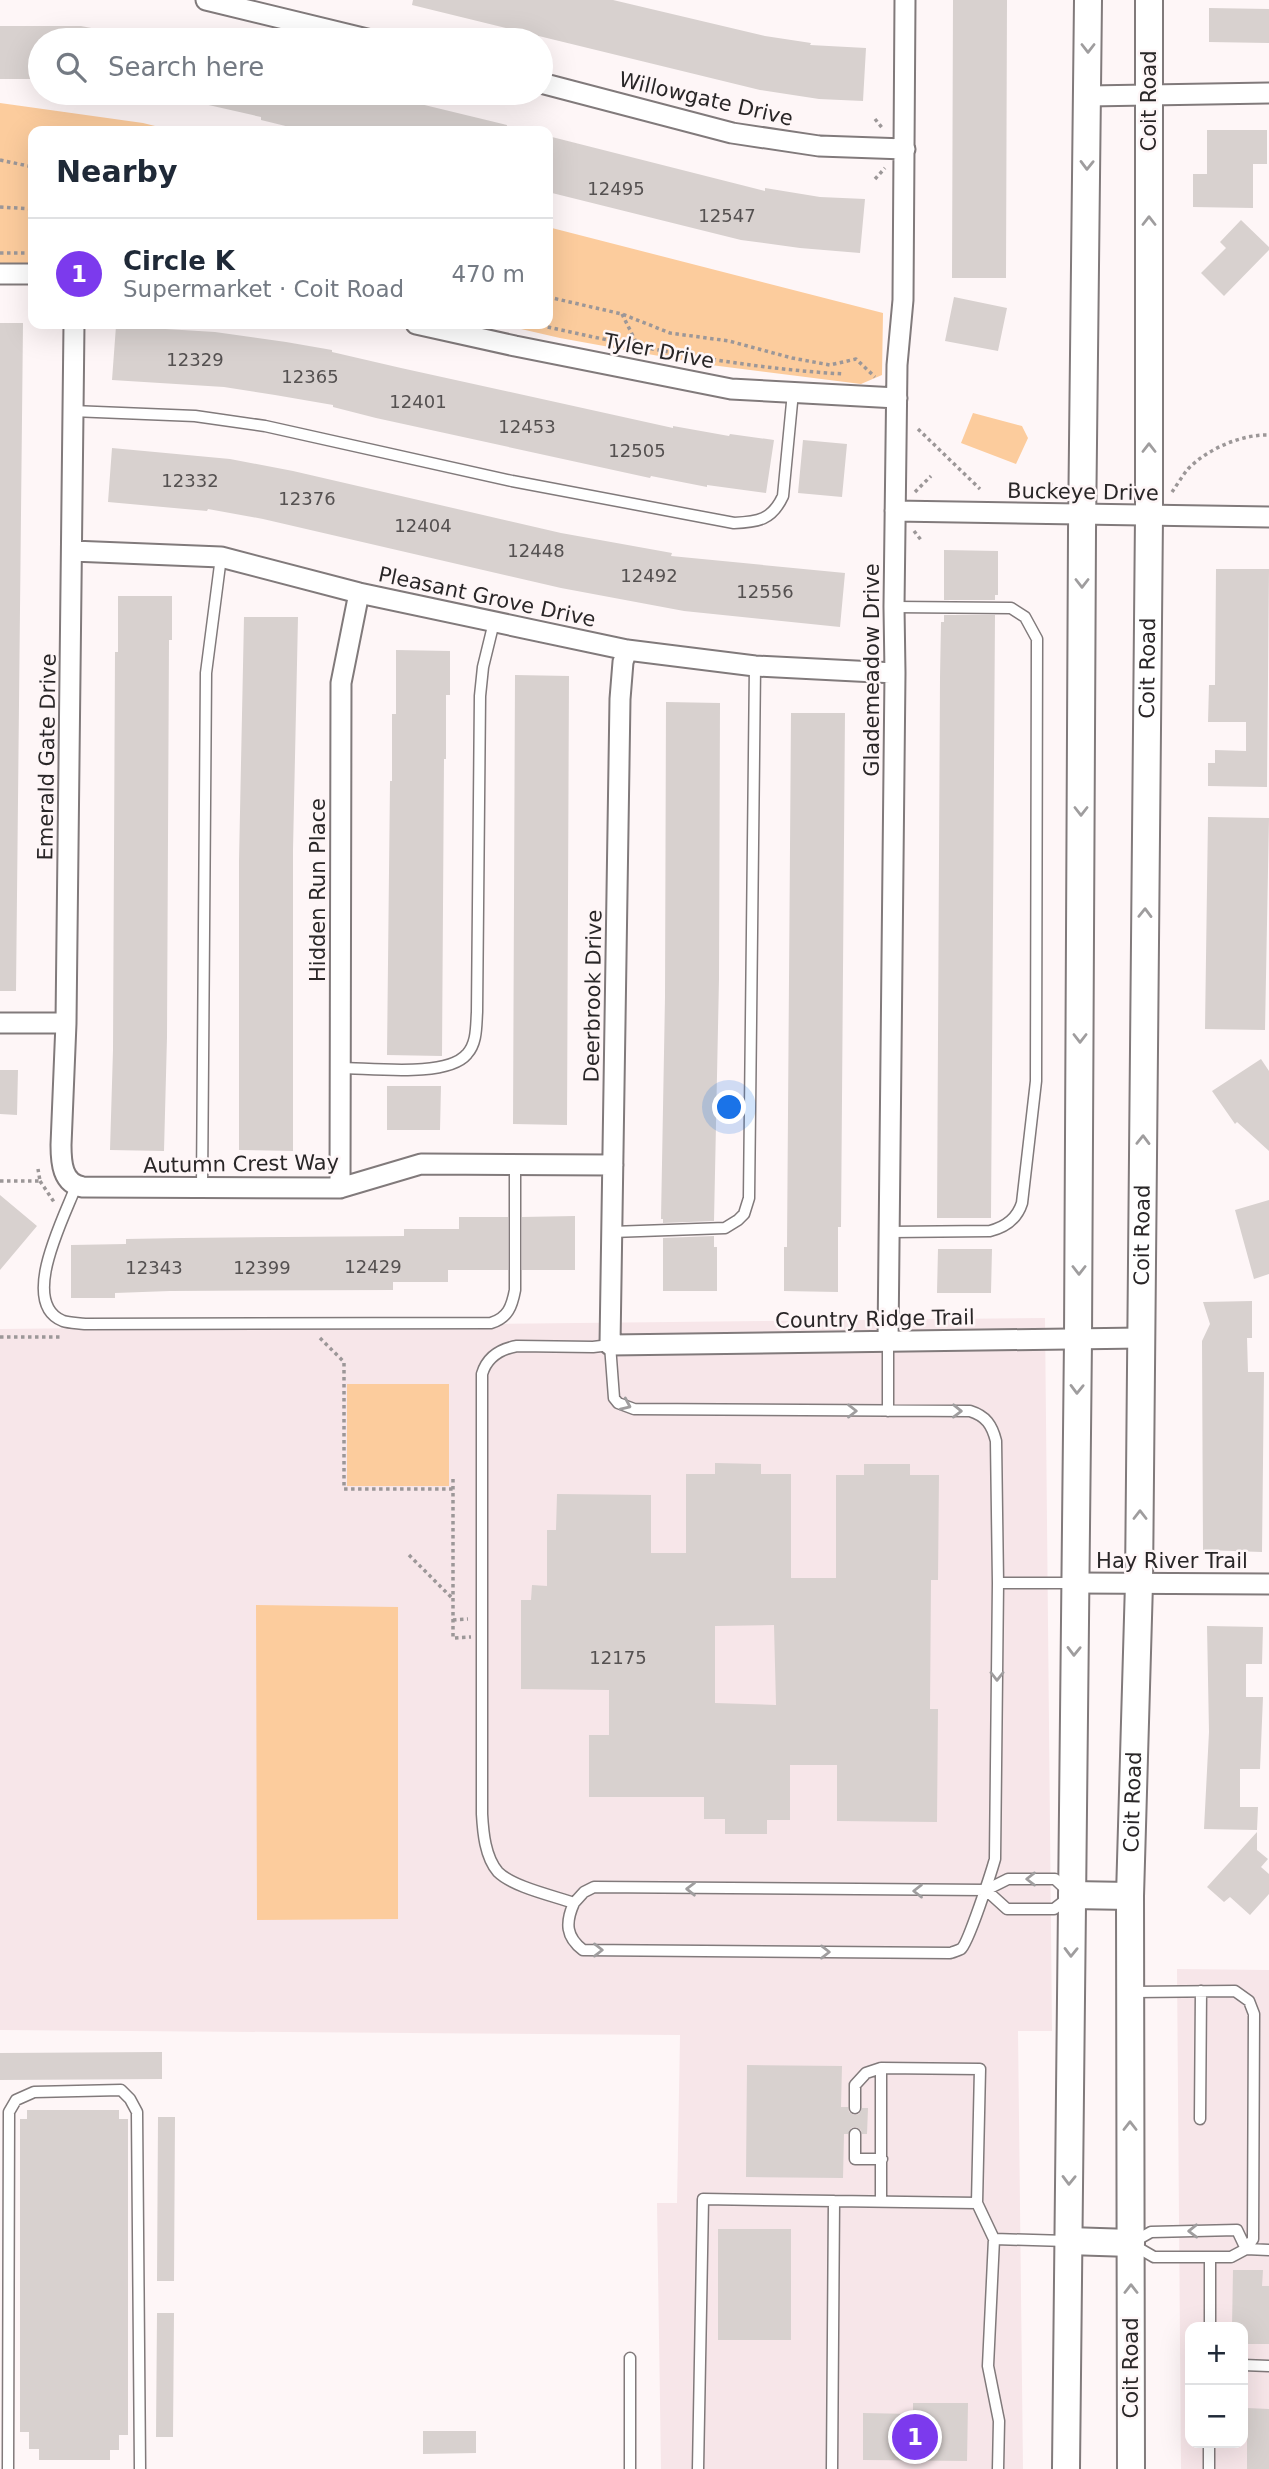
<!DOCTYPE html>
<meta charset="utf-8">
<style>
:root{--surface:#fff;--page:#f6f6f7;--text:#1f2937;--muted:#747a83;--line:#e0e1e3;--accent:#7c3aed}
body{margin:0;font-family:"DejaVu Sans",sans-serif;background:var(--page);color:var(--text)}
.controls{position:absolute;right:21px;bottom:21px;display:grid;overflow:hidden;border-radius:14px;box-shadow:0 7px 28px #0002}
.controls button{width:63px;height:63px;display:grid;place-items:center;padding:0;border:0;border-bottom:2px solid var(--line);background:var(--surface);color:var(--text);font:35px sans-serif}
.you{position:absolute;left:730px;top:1108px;width:24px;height:24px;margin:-18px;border:5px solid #fff;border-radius:50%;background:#1a73e8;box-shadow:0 0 0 10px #1a73e833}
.badge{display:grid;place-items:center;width:46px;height:46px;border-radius:50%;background:var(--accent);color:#fff;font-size:23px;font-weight:700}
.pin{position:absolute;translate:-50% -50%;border:4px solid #fff;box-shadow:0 2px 7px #0006}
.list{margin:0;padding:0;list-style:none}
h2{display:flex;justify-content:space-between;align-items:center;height:91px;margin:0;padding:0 28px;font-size:30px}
h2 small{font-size:23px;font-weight:400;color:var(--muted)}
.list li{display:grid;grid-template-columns:46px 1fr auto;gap:21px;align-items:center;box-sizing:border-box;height:112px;padding:0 28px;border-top:2px solid var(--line)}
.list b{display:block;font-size:26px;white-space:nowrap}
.list p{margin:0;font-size:23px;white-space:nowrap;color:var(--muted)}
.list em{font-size:23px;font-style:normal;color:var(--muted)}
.icon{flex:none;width:38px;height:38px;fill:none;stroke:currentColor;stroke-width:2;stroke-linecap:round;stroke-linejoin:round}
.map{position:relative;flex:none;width:1269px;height:2469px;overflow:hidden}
.search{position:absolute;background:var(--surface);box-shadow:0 7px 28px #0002;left:28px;top:28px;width:525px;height:77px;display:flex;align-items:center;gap:18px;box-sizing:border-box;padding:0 24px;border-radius:38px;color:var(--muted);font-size:26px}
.panel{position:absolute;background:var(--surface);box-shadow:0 7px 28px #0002;left:28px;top:126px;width:525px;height:203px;border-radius:14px}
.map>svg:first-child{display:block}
.built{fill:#f7e6e9;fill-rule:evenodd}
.green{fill:#fccc9d}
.building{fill:#d8d1cf;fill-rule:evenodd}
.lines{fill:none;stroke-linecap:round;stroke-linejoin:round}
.lane-casing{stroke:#817a7b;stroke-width:13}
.street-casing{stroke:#817a7b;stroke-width:23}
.secondary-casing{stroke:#817a7b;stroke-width:30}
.path{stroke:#9c9798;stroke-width:3.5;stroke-dasharray:3.5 3.5;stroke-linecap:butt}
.lane{stroke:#fff;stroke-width:10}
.street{stroke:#fff;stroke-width:19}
.secondary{stroke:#fff;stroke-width:26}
.oneway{stroke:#9f9d9e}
.labels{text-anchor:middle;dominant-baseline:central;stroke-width:5;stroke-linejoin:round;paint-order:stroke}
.number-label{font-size:18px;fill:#555151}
.street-label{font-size:21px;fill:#292627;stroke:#fef6f7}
</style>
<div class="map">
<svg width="1269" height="2469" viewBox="0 0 1269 2469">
<rect width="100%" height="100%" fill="#fef6f7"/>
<!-- built -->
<path class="built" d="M1045 1318 1052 2031H1018L1023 2469H661L657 2203H677L680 2035 0 2030V1329Z
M1177 1969 1269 1970V2469H1181ZM1190 2327H1243V2443H1190Z"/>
<!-- green -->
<path class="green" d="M0 103 143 123 175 131H33V263L3 264 0 263Z
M548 227 883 313 882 375 861 384 703 364 560 338 499 324H548Z
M973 413 1022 426 1028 438 1016 464 961 443Z
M347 1384H449V1486H347Z
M256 1605 398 1607V1919L257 1920Z"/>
<!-- building -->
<path class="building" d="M413 0H613L765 36 811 43 810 45 866 48 863 101 819 99 760 90 412 5Z
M953 0H1007L1006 278H952Z
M1209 8 1269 9V43L1209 42Z
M0 26H81L117 33V40H40V79H0Z
M182 93H375L507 125 506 131H306L261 120V117L182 99Z
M1207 130H1267V164H1253V208L1193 207V174H1207Z
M548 136 765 191V188L820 197 865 199 860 253 800 248 741 240 548 192Z
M1241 220 1269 247V250L1224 296 1201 273 1226 248 1220 242Z
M954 297 1007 308 998 351 945 341Z
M0 323H23L16 991H0Z
M116 326 215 332 286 342 332 350V352L401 368 673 428V426L729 436 730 434 774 440 766 493 707 485V487L651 476 650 478 376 418 333 407V405L275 395 224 387 112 380Z
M803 440 847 444 842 497 798 493Z
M112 448 230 459 293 471 561 533 672 553 671 556 845 573 840 627 684 611 561 588 263 519 208 509 207 511 108 502Z
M944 550 998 551V595H995V600H944Z
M1216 569H1269L1267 787 1208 786V763H1215V750L1246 751V722H1208L1209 685H1215Z
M118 596H172V640H169L167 1037 164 1151 110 1150 113 1050 115 652H118Z
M944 615H995L991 1218H937L940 677 941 622H944Z
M244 617H298L293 850V1151L239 1150V861Z
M396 650 450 651V695H446V759H444L442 1056 387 1055 390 781H392V714H396Z
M515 675 569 676 567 1125 513 1124Z
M666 702 720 703 719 979 714 1221 663 1223V1219H661L665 997Z
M791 713H845L841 1227H838V1292L784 1291V1247H787Z
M1208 817 1269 818 1265 1030 1205 1029Z
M1261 1059 1269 1071V1151L1237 1122 1235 1124 1212 1091Z
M0 1070H18L17 1115 0 1114Z
M387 1086H441L440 1130H387Z
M0 1195 37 1226 0 1270Z
M1269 1200V1274L1254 1279 1235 1210Z
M575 1216V1270H522V1217Z
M459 1217H508V1270H448V1282H393V1290L170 1291 115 1293V1298H71V1245L126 1244V1239L182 1238 404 1236V1229H459Z
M714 1236V1247H717V1291H663V1238Z
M938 1249H992L991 1293H937Z
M1252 1301V1338H1247L1248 1372H1264L1262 1552 1203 1550 1202 1341 1210 1324 1203 1302Z
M715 1463 761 1464V1474H791V1578H836V1475H864V1464H910V1475H939L938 1580H931L930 1709H938L937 1822 837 1821V1765H790V1820H767V1834H725V1819H704V1797H589V1735H609V1690L521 1689V1600H531L532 1585 547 1586V1530H556L557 1494 651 1495V1553H686V1474H715ZM774 1625 776 1705 715 1703V1626Z
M1207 1626 1263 1627 1262 1664H1246V1697H1263L1260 1769H1240V1807H1258L1257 1830 1204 1829 1209 1732Z
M1257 1832V1850L1268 1859 1261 1867 1269 1874V1894L1250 1915 1230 1897 1224 1902 1207 1887Z
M162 2052V2079L0 2080V2053Z
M747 2065 842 2066 841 2107H848L849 2112 854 2115 859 2114 862 2108H868L867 2134H862L861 2130 856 2127 851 2128 848 2134H844L843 2178 746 2177Z
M27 2110H119V2119H128V2435H119V2450H110V2460H39V2449H29V2432H20V2119H27Z
M158 2117H175L174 2281H157Z
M718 2229H791V2340H718Z
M1233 2270H1263L1262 2286H1269V2344H1243V2327H1232Z
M157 2313H174L173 2437H156Z
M913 2403H968L967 2461 863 2460V2413L913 2414Z
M1247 2408 1269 2409V2469H1247Z
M423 2431H476V2453L423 2454Z"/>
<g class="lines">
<defs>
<path id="lane" d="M72 411 195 416 265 426 512 481 734 523C758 522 772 520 783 496L793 392
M340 1068C371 1068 447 1078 467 1054 477 1043 476 1027 477 1012L480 696 483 667 494 622
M76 1186C65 1216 18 1303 63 1321 69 1323 78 1323 85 1324L491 1323C508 1318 512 1306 515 1290V1164
M202 1188 206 673 221 557
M612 1232 725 1228 738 1220 744 1214 749 1198 755 666
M890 1232 990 1231C1006 1227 1017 1219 1022 1203L1036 1081 1037 639 1025 617 1011 608 894 607
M888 1341V1411
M998 1583H1074
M574 1903C565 1923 566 1937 583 1950L950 1953C951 1953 959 1950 961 1949 968 1944 991 1873 995 1859L998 1583 996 1441C992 1425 986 1416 970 1411L634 1409 618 1403 614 1398 610 1345 593 1347 517 1346C500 1349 487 1357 482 1374V1814C483 1832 485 1857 498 1872 513 1887 554 1896 574 1903L584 1892 594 1887 986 1890 1008 1879H1055L1072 1895 1054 1909H1007L986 1890
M1133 1992 1235 1991 1249 2001 1254 2014 1253 2239 1246 2249
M855 2108V2085L866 2073 881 2068
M1200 2119 1201 1991
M855 2134V2159H882
M881 2200V2068L980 2069 977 2203
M994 2239 988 2366 999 2421 998 2469
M1135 2241 1151 2232 1237 2230 1246 2249
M1135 2246 1154 2257H1231L1246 2249 1269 2250
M1210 2257V2327
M1243 2365 1269 2366
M8 2469 9 2112 16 2100 34 2092 121 2090 130 2099 137 2112 140 2469
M630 2469V2358
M698 2469 703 2199 834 2201
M832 2469 834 2201 977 2203 994 2239 1067 2241
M1209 2469V2443"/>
<path id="street" d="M206 0 371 40
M541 83 732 133 819 146 905 149
M1088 96 1269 93
M0 274H33
M74 324 66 1023 61 1145C61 1162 62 1184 83 1187L340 1188 421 1164 613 1165
M416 324 515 346 731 389 897 398
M895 511 1269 517
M72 551 221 557 359 593 627 650 755 666 895 673
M627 650 623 662 620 699 610 1345 1141 1338
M0 1023H66
M340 1188 341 683 359 593
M888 1341 895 673 894 607 897 365 903 300 905 0
M1075 1583 1269 1584"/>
<g id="secondary">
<path d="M1072 1895 1130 1896"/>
<path d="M1068 2241 1131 2243"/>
<path d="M1066 2469 1078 1339 1082 532 1088 0"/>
<path id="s1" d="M1131 2469 1130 1896 1139 1583 1149 516V0"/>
</g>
</defs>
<!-- lane casing -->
<use href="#lane" class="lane-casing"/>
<!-- street casing -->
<use href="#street" class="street-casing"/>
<!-- secondary casing -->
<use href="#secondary" class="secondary-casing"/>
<!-- path -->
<path class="path" d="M875 119 883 129
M0 160 33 167
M875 179 885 168
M0 207 33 209
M0 253H29
M548 297 622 314 670 333 729 341 792 358 830 365 856 359 875 377
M622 314 638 346
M534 324C637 347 739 368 844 374
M918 429 980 489
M1050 482 1055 492
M915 492 931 476
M1172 492C1177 485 1182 476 1188 469 1207 449 1242 434 1269 435
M914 531 921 540
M0 1181H40L38 1169
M40 1181 54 1202
M0 1337H61
M320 1338 344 1362V1489H453
M453 1479V1638L471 1637
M409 1555 452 1598
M453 1620 468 1619"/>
<!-- lane -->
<use href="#lane" class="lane"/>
<!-- street -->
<use href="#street" class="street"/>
<!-- secondary -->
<use href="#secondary" class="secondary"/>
</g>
<!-- one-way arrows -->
<defs><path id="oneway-chevron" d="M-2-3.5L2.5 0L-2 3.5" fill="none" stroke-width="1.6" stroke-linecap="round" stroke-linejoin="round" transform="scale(1.75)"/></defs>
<g class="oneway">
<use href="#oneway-chevron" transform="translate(1088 48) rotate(90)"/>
<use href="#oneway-chevron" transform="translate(1087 165) rotate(91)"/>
<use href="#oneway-chevron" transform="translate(1149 221) rotate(-90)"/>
<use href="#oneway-chevron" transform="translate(1149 448) rotate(-90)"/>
<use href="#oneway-chevron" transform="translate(1082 583) rotate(90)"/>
<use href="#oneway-chevron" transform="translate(1081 811) rotate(90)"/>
<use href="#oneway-chevron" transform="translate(1145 913) rotate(-89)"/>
<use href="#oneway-chevron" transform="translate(1080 1038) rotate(90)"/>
<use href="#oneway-chevron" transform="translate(1143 1140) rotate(-89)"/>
<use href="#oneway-chevron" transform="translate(1079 1270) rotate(90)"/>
<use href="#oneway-chevron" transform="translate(1077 1389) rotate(91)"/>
<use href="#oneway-chevron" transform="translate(626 1405) rotate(24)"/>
<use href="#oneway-chevron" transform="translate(852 1411)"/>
<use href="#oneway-chevron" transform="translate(957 1411) rotate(1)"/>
<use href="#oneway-chevron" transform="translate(1140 1515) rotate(-90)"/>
<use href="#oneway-chevron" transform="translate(1074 1651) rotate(91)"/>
<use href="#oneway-chevron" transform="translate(997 1676) rotate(90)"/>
<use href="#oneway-chevron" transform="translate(1031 1879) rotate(180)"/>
<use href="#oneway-chevron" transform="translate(691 1889) rotate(-179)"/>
<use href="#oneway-chevron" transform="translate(918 1891) rotate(-180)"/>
<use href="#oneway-chevron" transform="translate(598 1950)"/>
<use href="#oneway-chevron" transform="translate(825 1952)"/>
<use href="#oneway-chevron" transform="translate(1071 1952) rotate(91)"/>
<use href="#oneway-chevron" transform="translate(1130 2126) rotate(-90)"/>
<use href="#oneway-chevron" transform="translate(1069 2180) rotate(91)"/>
<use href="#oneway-chevron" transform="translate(1193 2231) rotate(179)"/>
<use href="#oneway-chevron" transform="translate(1131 2289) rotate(-90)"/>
</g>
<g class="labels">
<!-- number labels -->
<g class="number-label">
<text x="616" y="188">12495</text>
<text x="727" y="215">12547</text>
<text x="195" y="359">12329</text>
<text x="310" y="376">12365</text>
<text x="418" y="401">12401</text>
<text x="527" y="426">12453</text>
<text x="637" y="450">12505</text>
<text x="190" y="480">12332</text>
<text x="307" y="498">12376</text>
<text x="423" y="525">12404</text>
<text x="536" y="550">12448</text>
<text x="649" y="575">12492</text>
<text x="765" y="591">12556</text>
<text x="373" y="1266">12429</text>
<text x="154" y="1267">12343</text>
<text x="262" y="1267">12399</text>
<text x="618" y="1657">12175</text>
</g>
<!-- street labels -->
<g class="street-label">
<text transform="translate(706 99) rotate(13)">Willowgate Drive</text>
<text transform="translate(1149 101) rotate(-90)">Coit Road</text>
<text transform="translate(659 351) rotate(11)">Tyler Drive</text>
<text transform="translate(1083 492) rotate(1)">Buckeye Drive</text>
<text transform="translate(487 597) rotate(12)">Pleasant Grove Drive</text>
<text stroke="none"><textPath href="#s1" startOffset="1801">Coit Road</textPath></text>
<text transform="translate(872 670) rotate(-90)">Glademeadow Drive</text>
<text transform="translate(47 757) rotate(-89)">Emerald Gate Drive</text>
<text transform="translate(318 890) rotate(-90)">Hidden Run Place</text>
<text transform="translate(593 996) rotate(-89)">Deerbrook Drive</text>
<text transform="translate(241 1164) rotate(-1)">Autumn Crest Way</text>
<text stroke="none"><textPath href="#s1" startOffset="1234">Coit Road</textPath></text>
<text transform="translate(875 1319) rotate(-1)">Country Ridge Trail</text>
<text x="1172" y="1561">Hay River Trail</text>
<text stroke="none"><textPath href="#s1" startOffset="667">Coit Road</textPath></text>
<text transform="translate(1131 2368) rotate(-90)">Coit Road</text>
</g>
</g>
</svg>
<div class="controls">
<button>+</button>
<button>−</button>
</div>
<div class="you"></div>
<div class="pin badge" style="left:915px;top:2437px">1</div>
<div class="search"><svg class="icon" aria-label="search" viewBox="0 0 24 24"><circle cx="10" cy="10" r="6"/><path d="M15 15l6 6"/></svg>Search here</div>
<section class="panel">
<h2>Nearby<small></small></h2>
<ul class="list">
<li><span class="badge">1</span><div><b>Circle K</b><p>Supermarket · Coit Road</p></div><em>470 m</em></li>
</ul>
</section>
</div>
